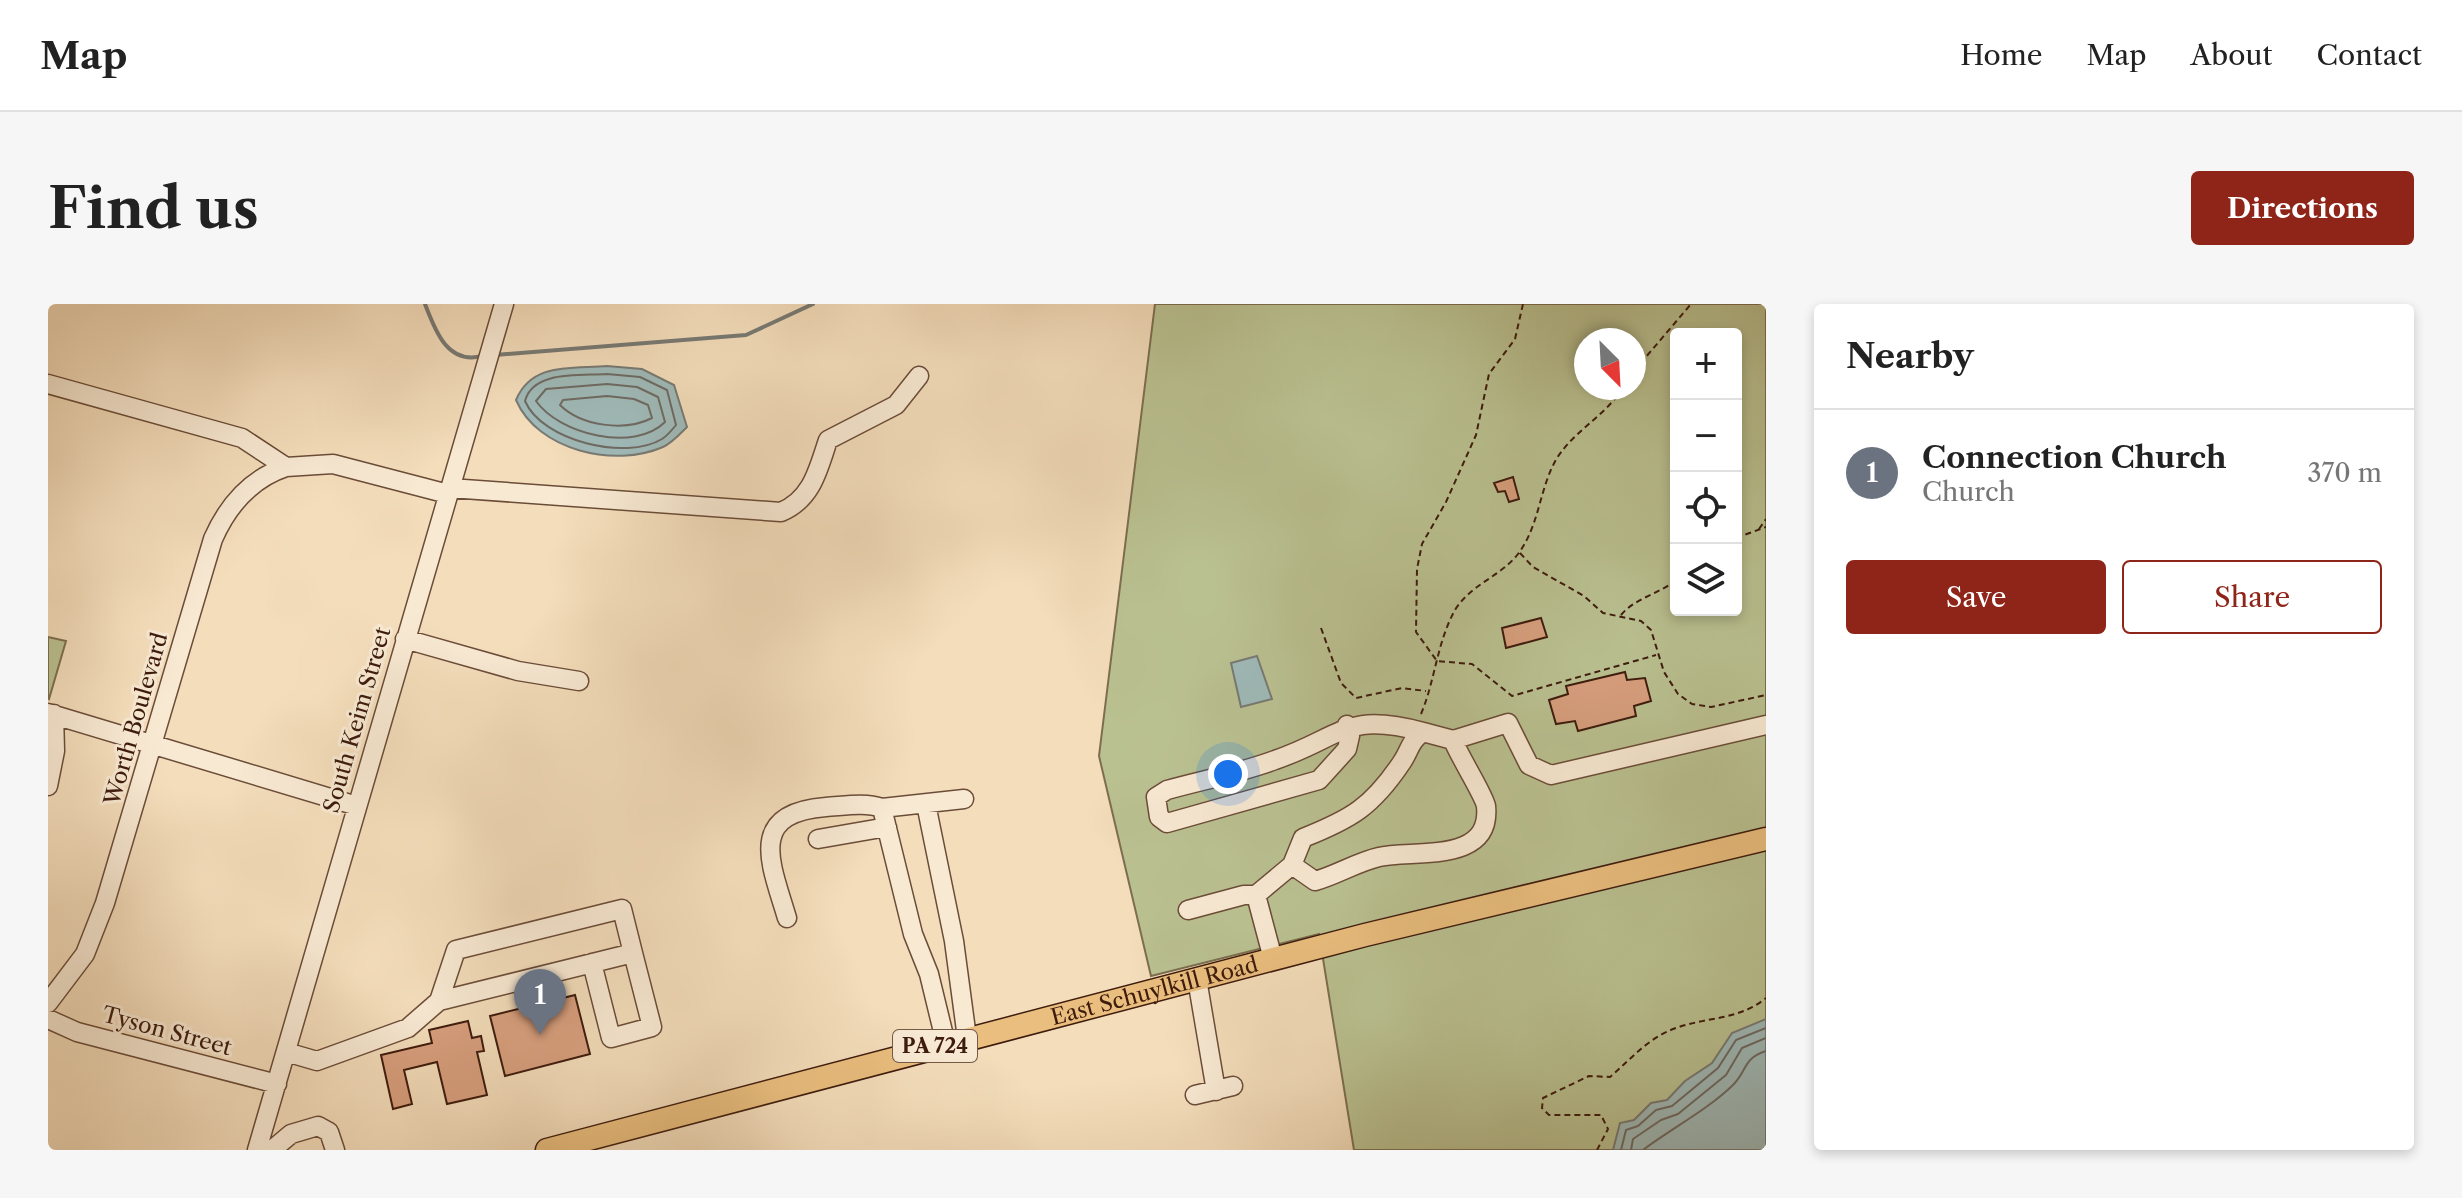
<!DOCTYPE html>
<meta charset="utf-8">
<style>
:root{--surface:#fff;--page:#f6f6f6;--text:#222;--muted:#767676;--line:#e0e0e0;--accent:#8f2418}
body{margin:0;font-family:"Libre Caslon Text",serif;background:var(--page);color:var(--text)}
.controls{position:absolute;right:24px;top:24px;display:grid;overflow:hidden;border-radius:8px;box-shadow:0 4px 12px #0003}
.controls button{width:72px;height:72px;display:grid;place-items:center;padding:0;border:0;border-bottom:2px solid var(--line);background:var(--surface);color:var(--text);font:40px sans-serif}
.compass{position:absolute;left:1526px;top:24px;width:72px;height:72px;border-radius:50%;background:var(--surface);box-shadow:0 4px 12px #0003;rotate:156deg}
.you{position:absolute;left:1180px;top:470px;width:28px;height:28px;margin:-20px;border:6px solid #fff;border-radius:50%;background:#1a73e8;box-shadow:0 0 0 12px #1a73e833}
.badge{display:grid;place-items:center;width:52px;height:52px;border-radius:50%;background:var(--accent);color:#fff;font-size:26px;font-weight:700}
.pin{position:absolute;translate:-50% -66px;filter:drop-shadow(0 2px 4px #0008)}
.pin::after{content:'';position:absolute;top:42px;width:28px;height:24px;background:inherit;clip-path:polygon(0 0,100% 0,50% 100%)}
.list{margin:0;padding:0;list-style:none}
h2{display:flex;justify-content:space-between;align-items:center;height:104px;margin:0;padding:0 32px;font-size:34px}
h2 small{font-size:26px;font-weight:400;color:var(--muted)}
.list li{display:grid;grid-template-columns:52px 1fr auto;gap:24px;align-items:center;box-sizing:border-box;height:128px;padding:0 32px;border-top:2px solid var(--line)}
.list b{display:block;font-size:30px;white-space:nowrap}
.list p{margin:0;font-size:26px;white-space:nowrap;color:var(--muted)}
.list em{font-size:26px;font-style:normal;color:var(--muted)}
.actions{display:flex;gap:16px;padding:24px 32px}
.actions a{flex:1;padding:18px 0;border:2px solid var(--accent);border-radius:8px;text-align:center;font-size:28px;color:var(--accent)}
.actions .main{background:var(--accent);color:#fff}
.icon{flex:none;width:44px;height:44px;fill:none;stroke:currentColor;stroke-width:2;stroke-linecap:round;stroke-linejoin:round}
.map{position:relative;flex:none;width:1718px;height:846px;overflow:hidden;border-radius:8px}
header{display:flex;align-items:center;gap:48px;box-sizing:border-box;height:112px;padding:0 40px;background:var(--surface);border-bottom:2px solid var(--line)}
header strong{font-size:38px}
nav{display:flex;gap:44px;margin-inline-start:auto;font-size:28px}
.intro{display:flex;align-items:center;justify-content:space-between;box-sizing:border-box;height:192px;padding:0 48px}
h1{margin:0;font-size:56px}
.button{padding:20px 36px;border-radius:8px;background:var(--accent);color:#fff;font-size:28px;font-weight:700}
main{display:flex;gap:48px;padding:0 48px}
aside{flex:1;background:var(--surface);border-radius:8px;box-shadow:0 4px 12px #0003}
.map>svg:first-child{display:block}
.green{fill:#bac191;stroke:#7c6e4f;stroke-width:2;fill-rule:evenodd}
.water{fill:#9fbab9;stroke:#787a74;stroke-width:2}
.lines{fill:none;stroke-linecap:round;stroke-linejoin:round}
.shore{stroke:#6e6a63;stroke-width:2}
.stream{stroke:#787a74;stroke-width:4}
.building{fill:#d89f7e;stroke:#3d1b0d;stroke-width:2}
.minor-casing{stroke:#6b4c38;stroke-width:21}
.major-casing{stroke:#3d1b0d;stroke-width:25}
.path{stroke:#3d1b0d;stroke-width:2;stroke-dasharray:6 4;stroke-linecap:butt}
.minor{stroke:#f8e9d3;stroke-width:18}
.major{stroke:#eabe7e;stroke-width:22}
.labels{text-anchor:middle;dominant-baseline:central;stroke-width:6;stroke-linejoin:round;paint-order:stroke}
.shield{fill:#f8e9d3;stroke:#755948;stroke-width:2}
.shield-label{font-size:20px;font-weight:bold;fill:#3d1b0d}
.street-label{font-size:22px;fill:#3d1b0d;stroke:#f8e9d3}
</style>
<header>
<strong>Map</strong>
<nav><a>Home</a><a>Map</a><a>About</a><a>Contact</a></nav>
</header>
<div class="intro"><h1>Find us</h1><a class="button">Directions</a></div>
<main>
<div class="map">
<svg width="1718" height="846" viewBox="0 0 1718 846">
<rect width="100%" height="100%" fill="#f4ddbb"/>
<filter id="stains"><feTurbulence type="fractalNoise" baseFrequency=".0025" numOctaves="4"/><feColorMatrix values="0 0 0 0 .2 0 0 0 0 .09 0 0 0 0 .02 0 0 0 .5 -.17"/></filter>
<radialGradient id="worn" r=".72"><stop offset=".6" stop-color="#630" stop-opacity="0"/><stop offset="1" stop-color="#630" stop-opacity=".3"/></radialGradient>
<!-- green -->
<path class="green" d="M1107 0H1718V846H1306L1271 630 1103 672 1051 452ZM1628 30H1688V306H1628ZM1538 36H1586V84H1538Z
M0 333 18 337 1 395 0 394Z"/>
<!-- water -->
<path class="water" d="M559 62 594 65 626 81 639 123C632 130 624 139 615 143 567 164 490 147 468 96 484 58 523 65 559 62Z
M1209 352 1224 395 1193 403 1183 359Z
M1718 715V846H1565L1572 819 1586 816 1603 799 1619 796 1637 777 1664 759 1684 729Z"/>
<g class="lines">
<!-- shore -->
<path class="shore" d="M559 70 592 73 619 86 628 121C624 126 619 132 614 135 578 157 494 137 477 97 485 66 533 72 559 70Z
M559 80 589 83 610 93 617 118C586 149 511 130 488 97L498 85Z
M559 92 586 95 600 101 604 114C577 128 533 122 512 101L515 96Z
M1573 846 1578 826 1590 822 1608 806 1624 802 1670 764 1688 736 1718 724
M1583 846 1585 835 1613 816 1630 810 1678 771 1694 744 1718 734
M1595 846C1624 824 1658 807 1685 781 1700 766 1694 755 1718 747"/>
<!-- stream -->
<path class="stream" d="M377 0C387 26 399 61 434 52
M447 51 698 31 765 0"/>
</g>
<!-- building -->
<path class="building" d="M1465 173 1471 195 1461 198 1457 187 1450 188 1446 179Z
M1493 314 1499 333 1458 344 1454 324Z
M1577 368 1579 376 1597 374 1603 397 1586 402 1588 412 1530 427 1527 417 1508 420 1501 396 1520 390 1518 382Z
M527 691 542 750 457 772 442 712Z
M420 717 424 734 433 732 436 747 429 748 439 791 399 800 389 758 356 766 364 800 345 805 333 751 384 739 381 726Z"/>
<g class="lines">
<defs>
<path id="minor" d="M0 80 194 134 238 163 285 160 400 190
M402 184 733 208C764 195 770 166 780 136L848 101 871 72
M357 335 470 367 531 377
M0 409 309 502
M1299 421 1302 432 1299 445 1271 476 1119 519 1111 513 1108 493 1119 486C1155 476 1192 469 1227 456 1294 433 1297 407 1375 428
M1405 436 1460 419 1481 461 1503 471 1718 421
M0 482 7 447 6 410
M878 500 906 637 919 734
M770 535 839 523
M1208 591 1244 561 1255 534C1303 515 1324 503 1354 458 1362 446 1362 437 1375 428L1405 436C1411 452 1436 491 1438 502 1444 561 1365 545 1331 553 1309 558 1289 571 1267 577L1244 561
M1140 606 1196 591H1208L1225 655
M739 614C723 560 698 509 778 503 796 502 817 498 834 504
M544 659 563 734 604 723 585 649
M1149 675 1168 787
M0 699 37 650 57 599 165 235C180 201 202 175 238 163
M0 715 29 728 229 780
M898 740 881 670 865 630 834 504 916 495
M238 748 269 757 360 724 391 697 585 649 574 605 408 646 391 697
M1147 791 1185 782
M209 846 456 0
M224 846 243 830 270 822 281 828 287 846"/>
<g id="major">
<path id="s1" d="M499 846 1317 631 1718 535"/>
</g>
</defs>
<!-- minor casing -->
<use href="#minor" class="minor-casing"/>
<!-- major casing -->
<use href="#major" class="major-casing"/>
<!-- path -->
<path class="path" d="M1475 0 1467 35 1441 70 1428 131 1398 198 1374 240 1369 265 1368 328 1389 357 1424 360 1464 392 1608 351
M1586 67 1643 0
M1711 225 1718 215
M1688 234 1718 223
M1472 249 1485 263 1536 292 1555 309 1593 317 1603 326 1616 368 1630 390 1644 400 1663 403 1718 391
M1573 311C1587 294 1611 290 1628 276
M1273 324 1293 379 1308 394 1354 384 1378 387
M1373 410C1387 377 1389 338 1407 306 1423 280 1452 273 1470 250 1492 221 1491 184 1509 154 1527 126 1557 112 1575 84
M1549 846 1560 825 1553 811H1501L1494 804 1495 794 1541 772 1562 773C1584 754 1600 734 1628 724 1658 713 1692 716 1718 694"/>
<!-- minor -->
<use href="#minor" class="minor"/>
<!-- major -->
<use href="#major" class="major"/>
</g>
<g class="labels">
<!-- shield labels -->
<rect class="shield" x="845" y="726" width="84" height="32" rx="6"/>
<g class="shield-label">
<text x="887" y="742">PA 724</text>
</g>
<!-- street labels -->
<g class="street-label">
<text transform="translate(88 415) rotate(-74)">Worth Boulevard</text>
<text transform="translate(309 416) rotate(-74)">South Keim Street</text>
<text stroke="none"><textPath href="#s1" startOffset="628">East Schuylkill Road</textPath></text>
<text transform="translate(119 727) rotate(15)">Tyson Street</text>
</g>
</g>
<rect width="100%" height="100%" filter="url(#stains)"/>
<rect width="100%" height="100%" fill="url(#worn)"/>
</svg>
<div class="controls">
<button>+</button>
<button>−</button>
<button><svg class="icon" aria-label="locate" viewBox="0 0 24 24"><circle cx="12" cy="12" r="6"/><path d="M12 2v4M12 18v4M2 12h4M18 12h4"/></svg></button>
<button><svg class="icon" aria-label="layers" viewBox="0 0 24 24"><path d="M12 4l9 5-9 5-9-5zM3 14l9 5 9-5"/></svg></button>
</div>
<svg class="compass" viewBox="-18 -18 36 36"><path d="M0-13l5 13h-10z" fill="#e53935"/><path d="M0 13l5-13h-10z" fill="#767676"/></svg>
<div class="you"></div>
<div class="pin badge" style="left:492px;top:731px;background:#6b7280">1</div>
</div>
<aside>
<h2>Nearby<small></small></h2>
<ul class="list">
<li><span class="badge" style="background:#6b7280">1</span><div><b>Connection Church</b><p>Church</p></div><em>370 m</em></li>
</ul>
<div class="actions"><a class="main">Save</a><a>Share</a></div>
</aside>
</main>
